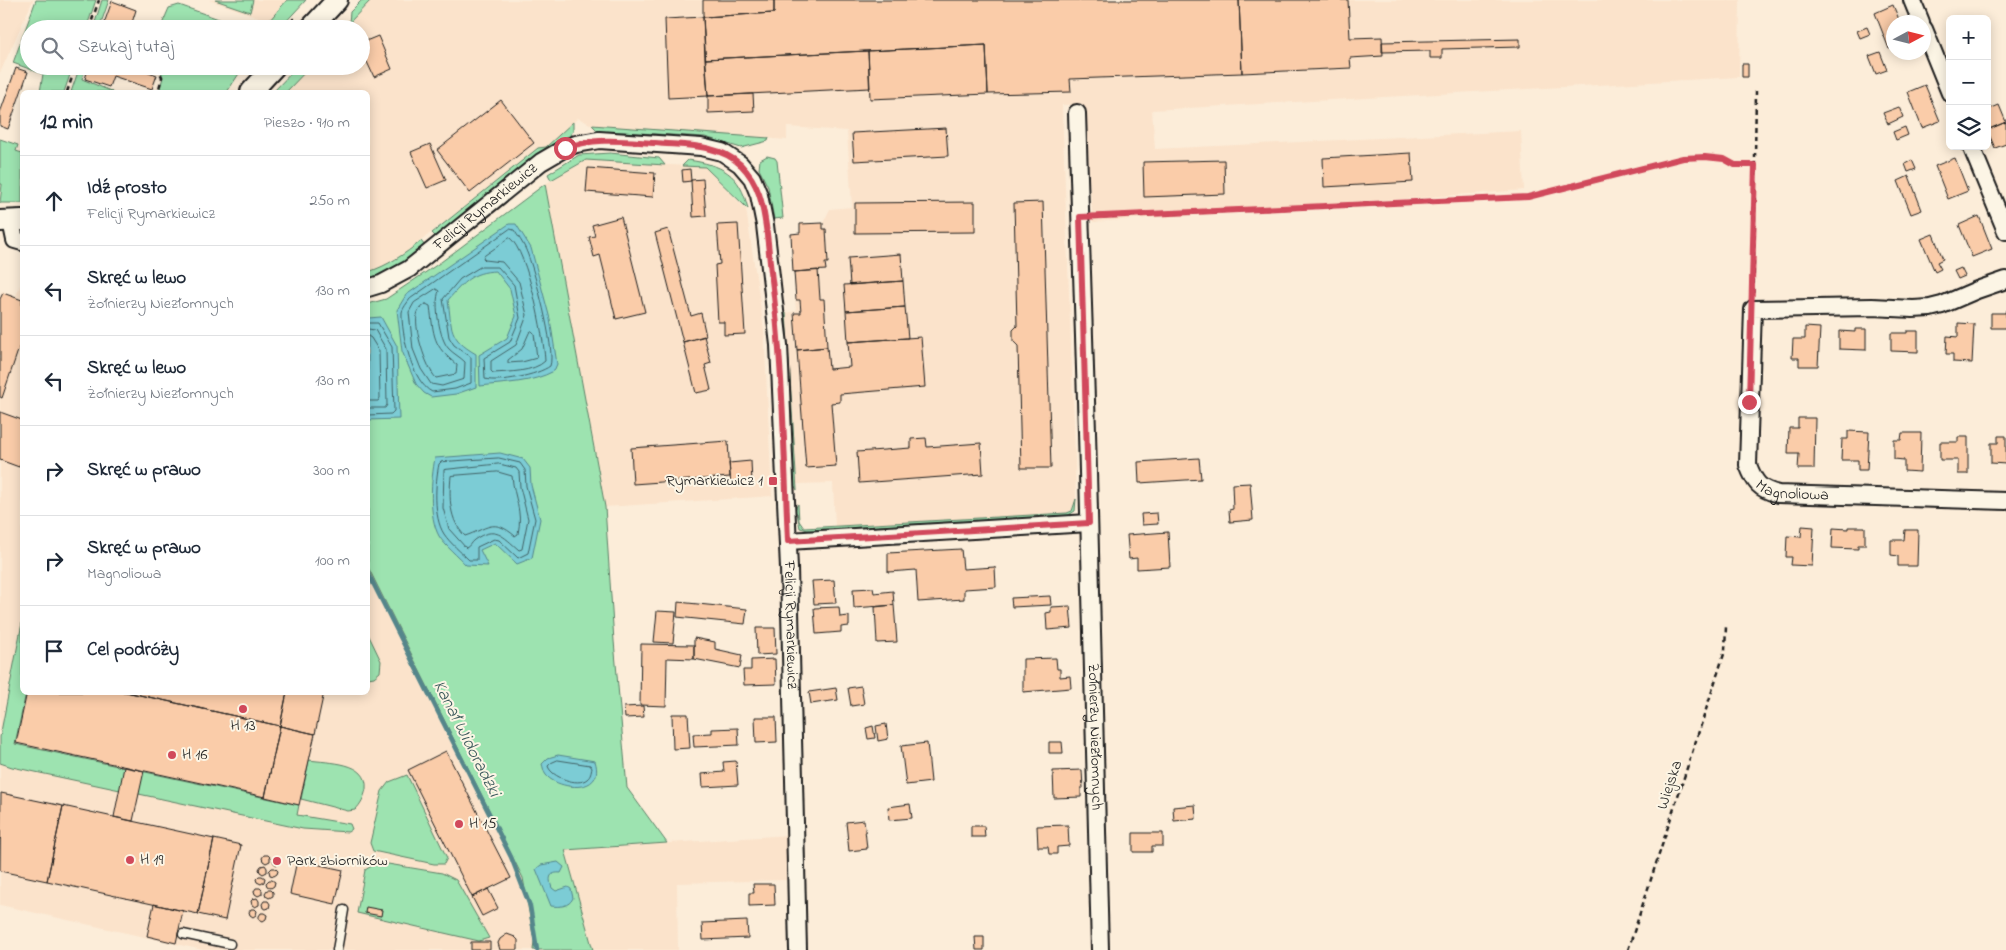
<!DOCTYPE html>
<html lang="pl">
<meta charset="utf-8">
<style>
:root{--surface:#fff;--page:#f6f6f7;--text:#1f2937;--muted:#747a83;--line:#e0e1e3}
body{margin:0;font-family:"Indie Flower",sans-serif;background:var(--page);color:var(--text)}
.controls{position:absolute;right:15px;top:15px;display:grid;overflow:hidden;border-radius:8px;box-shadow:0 2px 12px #0003}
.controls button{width:45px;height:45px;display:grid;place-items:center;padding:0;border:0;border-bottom:1px solid var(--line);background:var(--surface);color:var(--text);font:25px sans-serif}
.compass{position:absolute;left:1886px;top:15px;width:45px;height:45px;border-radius:50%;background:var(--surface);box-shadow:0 2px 12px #0003;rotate:83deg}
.stop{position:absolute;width:15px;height:15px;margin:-11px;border:4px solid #d1495b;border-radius:50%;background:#fff}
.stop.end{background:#d1495b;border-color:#fff;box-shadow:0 1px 5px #0008}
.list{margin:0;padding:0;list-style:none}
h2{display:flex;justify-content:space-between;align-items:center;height:65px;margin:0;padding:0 20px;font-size:21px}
h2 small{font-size:16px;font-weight:400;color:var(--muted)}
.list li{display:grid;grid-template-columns:32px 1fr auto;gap:15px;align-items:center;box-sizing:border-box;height:90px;padding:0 20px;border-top:1px solid var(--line)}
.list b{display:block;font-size:19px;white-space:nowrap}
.list p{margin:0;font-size:16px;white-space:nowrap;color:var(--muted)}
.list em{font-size:16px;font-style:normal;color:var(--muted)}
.icon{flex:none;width:28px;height:28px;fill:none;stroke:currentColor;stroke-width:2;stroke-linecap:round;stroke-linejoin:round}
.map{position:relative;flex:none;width:2006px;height:950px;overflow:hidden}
.search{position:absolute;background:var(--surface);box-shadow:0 2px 12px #0003;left:20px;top:20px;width:350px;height:55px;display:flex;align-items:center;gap:12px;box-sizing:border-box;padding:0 18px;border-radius:28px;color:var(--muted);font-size:19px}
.panel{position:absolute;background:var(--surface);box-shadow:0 2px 12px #0003;left:20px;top:90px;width:350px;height:605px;border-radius:8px}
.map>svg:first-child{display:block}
.built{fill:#fbe3cb}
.green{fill:#9de3b0;stroke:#5c8066}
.water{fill:#7bccd5;stroke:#55868b}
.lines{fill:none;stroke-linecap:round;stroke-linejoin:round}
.shore{stroke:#426266;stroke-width:1}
.stream{stroke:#55868b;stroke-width:4.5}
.building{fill:#facca9;stroke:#1c1c1c}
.service-casing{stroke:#1c1c1c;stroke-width:11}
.minor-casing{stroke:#1c1c1c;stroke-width:20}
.tertiary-casing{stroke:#1c1c1c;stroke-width:24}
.path{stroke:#1c1c1c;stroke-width:2.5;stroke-dasharray:5 4;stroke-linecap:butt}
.service{stroke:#fcf5e5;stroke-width:8}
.minor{stroke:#fcf5e5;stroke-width:16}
.tertiary{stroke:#fcf5e5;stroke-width:20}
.route{stroke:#d1495b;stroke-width:6}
.poi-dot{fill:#d1495b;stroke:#fcf5e5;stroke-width:2}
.labels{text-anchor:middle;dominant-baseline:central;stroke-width:4;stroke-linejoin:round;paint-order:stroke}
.street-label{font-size:16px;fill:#1c1c1c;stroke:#fcf5e5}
.poi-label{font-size:16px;fill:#1c1c1c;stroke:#fcf5e5;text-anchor:start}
.water-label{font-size:18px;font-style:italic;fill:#3d5a5d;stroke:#fcf5e5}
</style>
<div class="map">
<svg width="2006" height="950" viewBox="0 0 2006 950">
<rect width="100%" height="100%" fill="#fcedd9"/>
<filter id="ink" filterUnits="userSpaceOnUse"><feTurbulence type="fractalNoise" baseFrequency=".02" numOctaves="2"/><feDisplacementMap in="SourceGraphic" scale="10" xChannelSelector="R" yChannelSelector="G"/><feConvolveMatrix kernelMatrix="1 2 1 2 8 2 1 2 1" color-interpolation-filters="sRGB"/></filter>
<g filter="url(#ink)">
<!-- built -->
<path class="built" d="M0 0H33L0 73Z
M209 0H305L282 25Z
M371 0H1740L1739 77 1152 110 1155 149 1521 131 1524 190 1093 222 1082 104 1062 105 1074 427 1076 499 1072 511 1067 513 835 526 833 483 797 484 786 313 796 311 791 234 800 233V224L823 223 830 209 852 207 847 131 787 127V140L592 125 578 118 546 147 538 148 409 250 379 269 368 272V92H281L307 66H361V29H344Z
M586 160 705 167 746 209 764 330 772 496 605 507 545 184Z
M20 286H22V692H368V567L523 878 534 941 533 950H203L0 905V295L2 291 16 296Z
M788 835 786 880 677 883 678 950H593L565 850Z"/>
<!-- green -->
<path class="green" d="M36 0H96L86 29H29V66H73L64 92H40L43 74 13 63Z
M102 0H109L99 29H93Z
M215 0H253L250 12Z
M287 0H306L280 28 269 21Z
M362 0H371L349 23 350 12Z
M179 5 182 6 247 29H160L169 8Z
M80 66H86L82 79 113 92H71Z
M159 66H244L227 92H159L163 77Z
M298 66H311L286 92H273Z
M573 122V131L567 139 437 238 432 233 538 148 546 147Z
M592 125 769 138 768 141 741 148 705 137 623 132 600 133Z
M0 139 18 145 16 151 22 153V203H0L2 184H0Z
M610 153 659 158 665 165 586 160 551 180 548 174 579 155Z
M767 156 775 158 777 161 783 218 774 219 768 187 759 169 760 160Z
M688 160C722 165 740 173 748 209L705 167 682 166Z
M545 184 605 507 614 641 627 788 667 843 565 850 593 950H533L534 941 523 878 368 567V304L386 299 441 262Z
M421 241 425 246C409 260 388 273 368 279V272C387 266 405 254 421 241Z
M786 313 797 490 793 483 783 314Z
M1076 499 1075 511 1067 516 808 530 800 528 797 513H793L798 504 799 521 804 528 1067 513 1072 511Z
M22 623V692L26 693 15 744 299 805 297 815 350 824 352 829 348 832 303 829 12 767 0 763V737Z
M368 634 381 661 380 672 374 677 368 678Z
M309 760C328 763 369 761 366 789 364 798 361 804 355 810L348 811 301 799Z
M407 775 447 858 444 864H434L373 851 370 843 382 791 389 782Z
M382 863 442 873 456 880 489 938 479 941 357 913 365 870 375 864Z"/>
<!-- water -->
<path class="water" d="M509 224H516L531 248 550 319 557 364 554 371C532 383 505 383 480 386L479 355 507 338 516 316 510 289 496 271C471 272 464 282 448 300 452 328 448 338 476 354V387L456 394 431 397 424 393 416 384 402 351 397 310 406 295Z
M381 317 397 346 399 419 368 420V318Z
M500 453 523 459 530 468 531 485 540 519 532 558 517 564 495 543 480 550 488 566 466 565C458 556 445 546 439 536 428 516 431 479 435 458Z
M558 755 595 761C606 795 558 790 546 775 544 773 543 767 542 764L548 758Z
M558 862 564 867 561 873C550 872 548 877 552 888L556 891 568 887 571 889 573 898C569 907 559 907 551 906L536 869 541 865Z"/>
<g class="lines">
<!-- shore -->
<path class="shore" d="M510 229 514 230C518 236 523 243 526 250 534 268 556 350 550 366 538 375 499 383 485 379L484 358 510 342 520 318 514 285 498 267H480L460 279 443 299 449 337 454 345 471 357V383L455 389 432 392C412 382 401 333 402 312 403 308 407 303 410 299Z
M510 238C528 252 544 337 545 361 534 372 508 372 493 373L491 371V361L516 345 527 315 519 282 502 262 485 260 483 258 484 256Z
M436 289 439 291C434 303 439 339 449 349 454 354 460 357 465 362L464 379 442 386 431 384 421 369 413 349 409 312 414 303Z
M426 304 430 306C434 336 432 345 457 365L456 374 436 378C426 368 412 325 418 312 419 308 423 307 426 304Z
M368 323H378L392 347 394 411 391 414 368 415
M368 329 375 330 386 349 387 405 385 408H368
M532 331 534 333 537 358 522 362 508 363V360L522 349 529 333Z
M368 336 371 338 379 351 380 398 378 401H368
M499 458 520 463 525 470 526 486 535 519 528 553 518 558 499 540 494 539 477 547V560H469C461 552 450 543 444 534 433 517 435 483 439 464L441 462Z
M499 464 516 468 519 472 520 487 528 519 522 549 519 550C503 536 495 525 474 540 470 543 470 546 466 548L449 529 443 508 444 470Z
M498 472 512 476C514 499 523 510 518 534L515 536C493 517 487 529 465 536 449 520 449 498 451 476Z
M558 760 590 765 592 768C591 772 591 776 587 779 578 787 551 777 548 766L551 763Z"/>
<!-- stream -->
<path class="stream" d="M368 573 511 857 530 906 537 950"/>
</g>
<!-- building -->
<path class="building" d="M703 0H774V13L703 17Z
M774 0H1239L1242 73 1070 79 1071 92 988 94 986 45 705 59 703 17 774 13Z
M1239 0H1348L1350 38 1382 37 1383 56 1350 58 1351 68 1242 73Z
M112 1 136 10 130 29H102Z
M1893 5 1900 22H1894V47L1889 49 1875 13Z
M703 17 708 96 668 98 665 19Z
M1867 27 1870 34 1860 38 1857 31Z
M378 36 392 69 374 77 361 49V43Z
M1520 39V47L1442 49V58H1430V51L1382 52V42Z
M986 45 988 94 870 99 868 51Z
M868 51 870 88 708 96 705 59Z
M1880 52 1887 70 1876 74 1869 56Z
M1742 64H1748V77H1742Z
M89 66H132L157 75 152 89 113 76 109 87 85 79Z
M16 68 28 72 8 129 0 126V113Z
M1925 85 1940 121 1922 128 1908 92Z
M753 94 754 111 708 113V96Z
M501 100 534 143 470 193 437 150Z
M1999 105 2006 122 1987 130V110Z
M1899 107 1903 117 1888 124 1883 113Z
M2006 122V144L1995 148 1987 130Z
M1905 127 1908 135 1896 140 1893 132Z
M946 128 948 156 854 161 852 133Z
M430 144 446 180 427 188 411 152Z
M1411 153 1413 182 1324 187 1323 158Z
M1955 158 1968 191 1948 199 1935 166Z
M1224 160 1225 194 1144 197 1143 162Z
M1912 160 1916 169 1908 172 1905 164Z
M588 168 655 173 653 197 586 192Z
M690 169 691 181 683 182 682 170Z
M1909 176 1922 210 1911 214 1898 181Z
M703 179 706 216 693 217 691 180Z
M975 202V232L855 233V203Z
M1043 202 1051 468H1021L1018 346 1013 341V330L1017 326 1014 203Z
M1979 216 1992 249 1972 257 1959 225Z
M621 217 645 312 616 319 600 255 594 257 589 237 595 236 592 225Z
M823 223V229H826L828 263H825L826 270 793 272 791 234 800 233V224Z
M738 224 745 334 724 335V322H718L715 265 720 264 717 225Z
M668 229 691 316 701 313 706 336 683 342 655 233Z
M1933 234 1943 259 1937 262 1941 269 1935 272 1921 239Z
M901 254 903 281 850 285 848 258Z
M1961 268 1965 276 1958 279 1954 271Z
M818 270 820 299H824L827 347 797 350 794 313H801L800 300H796L794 272Z
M903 281 905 307 846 311 844 285Z
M3 293 22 300V339L2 398 0 397V299Z
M905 307 908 338 848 342 846 311Z
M2006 310V328H1991V313H2005Z
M1958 323 1974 324 1972 363 1953 362V354H1946L1947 336 1958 337Z
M1805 327 1820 328 1818 366H1799V358H1792L1793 339H1805Z
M1855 329H1866V350L1839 349V331L1855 332Z
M1907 331H1918V352L1891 351V333H1907Z
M704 336 711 363 705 365 711 390 696 393 683 342Z
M921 337 925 387 840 394V402L831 403 836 466 806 468 797 350 827 347 829 369 850 367 848 342Z
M0 412 22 420V459L19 467 0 460Z
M1798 418H1815L1814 469H1798L1799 454H1788L1789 428H1798Z
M1848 431 1869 432 1867 470H1858V460H1841L1842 439H1848Z
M1902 433H1921L1920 472 1904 471V460L1894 459V440H1901Z
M1998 436H2006V464L1991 463V443H1998Z
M1958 437H1968V474H1958V460H1940V442H1958Z
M926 438 927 447 981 443 983 474 859 483 857 452 911 448V439Z
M728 441 730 477 633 484 631 448Z
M1199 458 1201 479 1139 483 1138 462Z
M751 461 752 484 731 485 729 463Z
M1250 483 1253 520 1230 522 1229 510 1233 509 1232 484Z
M1157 513 1158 524 1142 525 1141 514Z
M1802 526 1814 527 1812 566 1791 565 1792 557H1786L1787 536 1801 537Z
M1848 527H1865V545H1858V549L1832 548 1833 528 1848 529Z
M1905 530H1918L1917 566H1898V556L1891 555V540H1904Z
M1168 532 1170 567 1137 569V558L1129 559 1127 535Z
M961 549 963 569 995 567 996 587 964 589V599L918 602 916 570 888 572V553Z
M834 580 836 603 814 604 812 581Z
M873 588 874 593 893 591 894 605 854 608 853 589Z
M1050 596 1051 605 1012 607 1011 598Z
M678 602 747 609 745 624 677 617Z
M894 605 897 642 877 643 875 607Z
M1070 606 1072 628 1047 630 1046 613 1051 612V607Z
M839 607 840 617 849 616V626L841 627V632L816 634 814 608Z
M657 611 676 612 673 643 654 642Z
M756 628H775L776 654 757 655Z
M694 638 715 642V649L742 655 740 668 694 659Z
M641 644 694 645V659L667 658 666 706 640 705Z
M1056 658 1057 669H1060V677L1070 676 1071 688 1023 692V659Z
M775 659 776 684 744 685 743 670H751V660Z
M861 686 864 704 851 706 848 688Z
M836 688 838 700 811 704 809 692Z
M27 692H126L280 726 265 797 16 743Z
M126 692H287L280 726Z
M287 692H324L315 734 280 726Z
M643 706 644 717 625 718 624 707Z
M672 714H688L690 748 673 749Z
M755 717H776L777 742 756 743Z
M886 724 888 739 878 741 876 726Z
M280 726 315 734 299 805 265 797Z
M873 726 875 738 868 739 866 728Z
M738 728 739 745 694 747 693 734 712 733V729Z
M1049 742H1062L1063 753H1049Z
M927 743 931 782 906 785 901 746Z
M446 751 511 878 472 897 408 770Z
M736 761 738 785 703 787 702 774 724 772 723 762Z
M124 767 144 771 133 821 114 817Z
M1082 770 1083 788H1081V797L1054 798 1053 771Z
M1 793 63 806 47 881 0 871Z
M910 804 912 818 889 820 888 807Z
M1195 805 1196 819 1174 821 1173 807Z
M63 806 214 839 198 914 47 881Z
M864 820 867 849 849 851 846 822Z
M1068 825 1069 846 1057 847V854H1049L1048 847H1038L1037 826Z
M971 826H984L985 837H971Z
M1133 833H1163V846H1152V852H1133Z
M214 839 241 845 225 920 198 914Z
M264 855H268L270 857V861L266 863 263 861 262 858Z
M275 857H279L281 859 280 863 277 865 274 863 273 860Z
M297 860 343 870 335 904 290 894Z
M265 865 267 868V872L263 874 260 872 259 869 261 866Z
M272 868H275L278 871 277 874 274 876 270 875 269 871Z
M259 876H262L265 878 264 882 261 884 257 882 256 879Z
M269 880H272L275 882 274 886 271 888 267 886 266 883Z
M753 884H774L775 905 749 906V893H754Z
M256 888H260L262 890V894L258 896 255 894 254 891Z
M488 889 498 908 482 916 472 897Z
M267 890H271L273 892V896L269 898 266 896 265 893Z
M257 898 259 901V905L255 907 252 905 251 901 253 899Z
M264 901H268L270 904 269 908 266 909 263 908 262 904Z
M154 904 183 911 176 943 147 936Z
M366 907 382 910 381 916 365 913Z
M251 909H255L257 911 256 915 253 917 250 915 249 912Z
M261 913H264L267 915 266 919 263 921 259 919V916Z
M747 921 748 938 703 940 702 923Z
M507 934 515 937 518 940V950H500L498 943 500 939Z
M975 937H984V950H976Z
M471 942H490V950H471Z"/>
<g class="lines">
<defs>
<path id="service" d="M183 934 230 944
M337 950 344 910"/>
<g id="minor">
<path d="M1912 0 1921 22"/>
<path d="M1924 29 1950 93"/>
<path id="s1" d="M1077 113 1087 432 1100 950"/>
<path d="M1971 146 2006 231"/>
<path d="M11 221 15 240 22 242"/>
<path id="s2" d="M2006 280 1977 290 1942 305 1930 308 1913 309 1872 307 1753 309 1748 465C1755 483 1759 489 1778 494L2006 501"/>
<path id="s3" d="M368 288 381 284 409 269 541 162 565 148 576 144 599 140 701 147 722 152 740 164 752 178 759 195 765 225 779 345 789 568 798 950"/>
<path d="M788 541 1089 523"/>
</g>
<path id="tertiary" d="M310 29 337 0
M251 92 275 66
M0 221 22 220"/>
</defs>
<!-- service casing -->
<use href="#service" class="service-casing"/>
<!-- minor casing -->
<use href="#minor" class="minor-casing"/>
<!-- tertiary casing -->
<use href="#tertiary" class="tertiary-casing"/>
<!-- path -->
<path class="path" d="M89 29 99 0
M285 29 295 17
M157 66 162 77 158 92
M67 92 76 66
M1094 217 1528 197 1683 158 1705 157 1724 159 1735 165H1755
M1753 293 1756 91
M1628 950 1725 651 1726 626"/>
<!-- service -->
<use href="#service" class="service"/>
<!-- minor -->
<use href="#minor" class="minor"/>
<!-- tertiary -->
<use href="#tertiary" class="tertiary"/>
</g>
</g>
<g class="lines" filter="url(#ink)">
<!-- route -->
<path class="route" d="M565 148C595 137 623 141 655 143 684 146 718 143 741 165 749 173 755 183 759 194 767 218 768 247 771 272 783 361 784 452 788 541L1089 523 1080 217 1528 197 1683 158 1705 157 1724 159 1735 165H1755L1749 402"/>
</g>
<!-- markers -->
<g class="poi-dot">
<rect x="768" y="476" width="10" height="10" rx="2.5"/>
<circle cx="243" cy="709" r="5"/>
<circle cx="172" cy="755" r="5"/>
<circle cx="459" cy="824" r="5"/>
<circle cx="130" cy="860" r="5"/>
<circle cx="277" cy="861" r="5"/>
</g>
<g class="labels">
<!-- street labels -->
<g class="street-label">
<text stroke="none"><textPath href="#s3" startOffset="144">Felicji Rymarkiewicz</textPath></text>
<text stroke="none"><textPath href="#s2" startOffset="472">Magnoliowa</textPath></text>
<text stroke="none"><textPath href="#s3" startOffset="892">Felicji Rymarkiewicz</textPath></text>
<text stroke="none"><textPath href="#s1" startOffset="624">Żołnierzy Niezłomnych</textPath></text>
<text transform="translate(1670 785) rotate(-72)">Wiejska</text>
</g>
<!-- poi labels -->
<g class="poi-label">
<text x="763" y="481" text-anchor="end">Rymarkiewicz 1</text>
<text x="243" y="726" text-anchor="middle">H 13</text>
<text x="182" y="755">H 16</text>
<text x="469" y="824">H 15</text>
<text x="140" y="860">H 19</text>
<text x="287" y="861">Park zbiorników</text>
</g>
<!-- water labels -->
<g class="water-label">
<text transform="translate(466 739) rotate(63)">Kanał Widoradzki</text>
</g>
</g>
</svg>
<div class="controls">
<button>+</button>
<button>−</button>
<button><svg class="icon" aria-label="layers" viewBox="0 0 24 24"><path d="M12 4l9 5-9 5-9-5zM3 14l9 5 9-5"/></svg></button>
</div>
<svg class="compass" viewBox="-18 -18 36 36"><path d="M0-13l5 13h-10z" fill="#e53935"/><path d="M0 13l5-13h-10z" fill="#747a83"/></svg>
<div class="stop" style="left:565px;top:148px"></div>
<div class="stop end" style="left:1749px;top:402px"></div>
<div class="search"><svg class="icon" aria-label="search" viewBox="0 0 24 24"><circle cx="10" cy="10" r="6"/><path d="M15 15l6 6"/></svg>Szukaj tutaj</div>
<section class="panel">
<h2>12 min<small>Pieszo · 910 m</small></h2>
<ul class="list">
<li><svg class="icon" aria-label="ahead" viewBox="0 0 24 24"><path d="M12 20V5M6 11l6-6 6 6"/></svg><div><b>Idź prosto</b><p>Felicji Rymarkiewicz</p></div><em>250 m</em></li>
<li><svg class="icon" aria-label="left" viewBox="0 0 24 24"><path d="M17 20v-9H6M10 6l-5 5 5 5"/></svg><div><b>Skręć w lewo</b><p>Żołnierzy Niezłomnych</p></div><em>130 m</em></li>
<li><svg class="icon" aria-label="left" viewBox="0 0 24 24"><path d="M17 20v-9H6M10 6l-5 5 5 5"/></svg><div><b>Skręć w lewo</b><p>Żołnierzy Niezłomnych</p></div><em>130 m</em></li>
<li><svg class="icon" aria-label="right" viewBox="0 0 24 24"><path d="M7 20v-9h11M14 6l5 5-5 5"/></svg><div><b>Skręć w prawo</b></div><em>300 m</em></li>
<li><svg class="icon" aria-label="right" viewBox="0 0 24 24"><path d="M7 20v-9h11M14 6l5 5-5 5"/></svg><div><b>Skręć w prawo</b><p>Magnoliowa</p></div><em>100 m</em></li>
<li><svg class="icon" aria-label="arrive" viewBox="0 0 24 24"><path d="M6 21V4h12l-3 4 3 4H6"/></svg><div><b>Cel podróży</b></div></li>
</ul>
</section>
</div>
